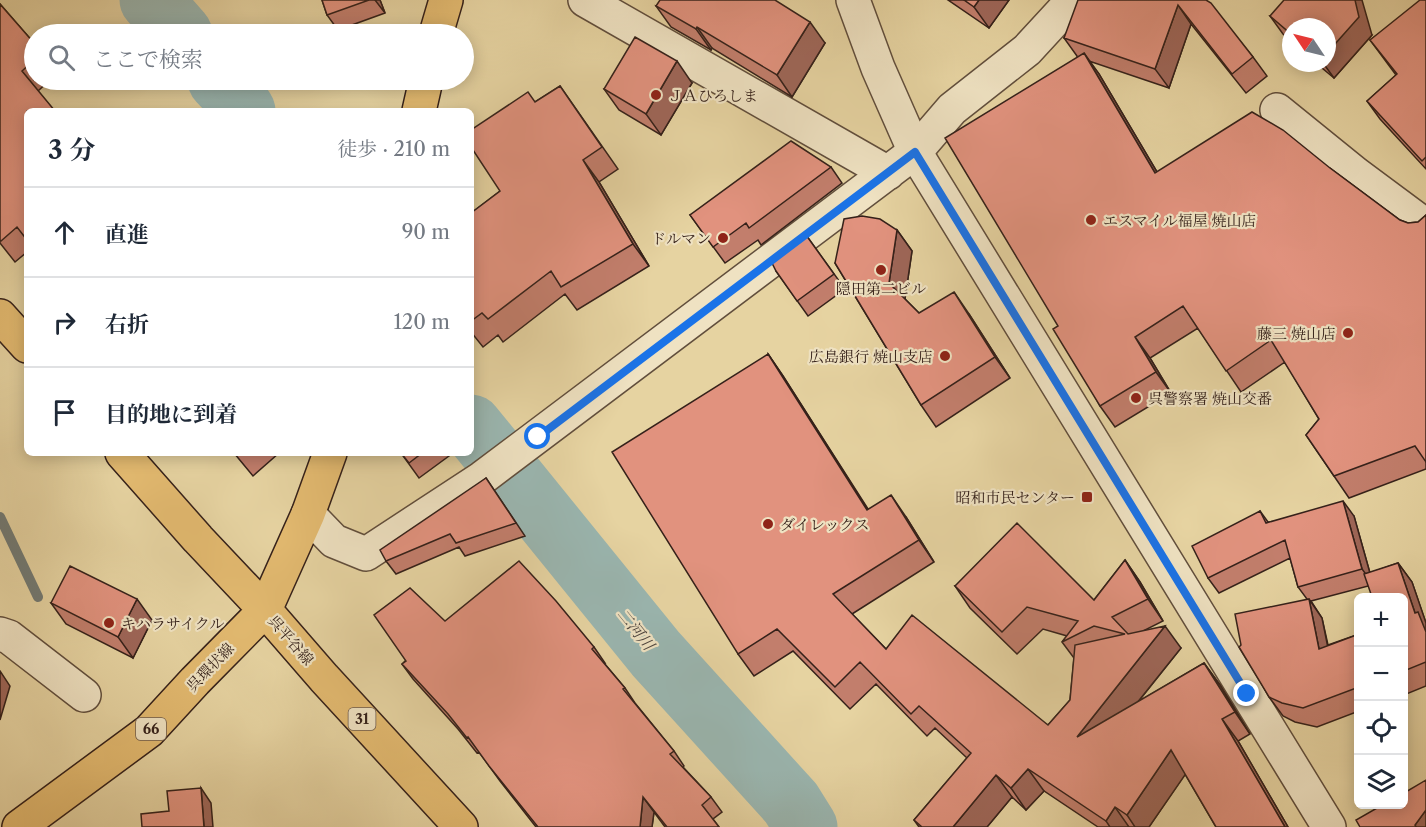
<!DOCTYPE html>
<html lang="ja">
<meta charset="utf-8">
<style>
:root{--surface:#fff;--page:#f6f6f7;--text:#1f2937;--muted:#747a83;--line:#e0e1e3}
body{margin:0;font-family:"Libre Caslon Text","Noto Serif JP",serif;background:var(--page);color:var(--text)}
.controls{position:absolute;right:18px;bottom:18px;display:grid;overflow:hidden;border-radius:9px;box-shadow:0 3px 15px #0003}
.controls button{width:54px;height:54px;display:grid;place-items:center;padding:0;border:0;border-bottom:2px solid var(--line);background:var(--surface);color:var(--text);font:30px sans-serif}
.compass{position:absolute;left:1282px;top:18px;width:54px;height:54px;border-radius:50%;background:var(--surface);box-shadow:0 3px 15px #0003;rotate:305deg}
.stop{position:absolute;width:18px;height:18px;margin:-14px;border:4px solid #1a73e8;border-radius:50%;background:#fff}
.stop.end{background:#1a73e8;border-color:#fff;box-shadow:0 2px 6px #0008}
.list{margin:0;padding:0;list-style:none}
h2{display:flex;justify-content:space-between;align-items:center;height:78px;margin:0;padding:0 24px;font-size:26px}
h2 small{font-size:20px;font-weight:400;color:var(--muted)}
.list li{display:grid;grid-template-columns:39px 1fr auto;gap:18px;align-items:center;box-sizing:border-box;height:90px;padding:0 24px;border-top:2px solid var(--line)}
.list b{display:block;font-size:22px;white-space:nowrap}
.list em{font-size:20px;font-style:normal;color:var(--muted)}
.icon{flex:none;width:33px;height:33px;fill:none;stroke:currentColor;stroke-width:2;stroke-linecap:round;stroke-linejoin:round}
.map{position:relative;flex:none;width:1426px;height:827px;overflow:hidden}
.search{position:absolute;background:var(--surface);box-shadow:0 3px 15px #0003;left:24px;top:24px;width:450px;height:66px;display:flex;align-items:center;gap:15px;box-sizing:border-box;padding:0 21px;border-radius:33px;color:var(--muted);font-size:22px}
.panel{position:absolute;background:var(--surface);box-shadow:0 3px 15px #0003;left:24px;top:108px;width:450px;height:348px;border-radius:9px}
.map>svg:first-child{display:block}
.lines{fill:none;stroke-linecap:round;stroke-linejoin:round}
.stream{stroke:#727a74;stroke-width:10}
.river{stroke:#9ab6b0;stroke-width:63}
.minor-casing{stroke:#614e3c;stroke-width:36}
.tertiary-casing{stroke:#614e3c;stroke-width:36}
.primary-casing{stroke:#35211a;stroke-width:36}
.minor{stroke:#efe2c2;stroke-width:33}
.tertiary{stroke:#efe2c2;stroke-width:33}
.primary{stroke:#e3ba70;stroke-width:33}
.wall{fill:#c27e6c;stroke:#35211a;stroke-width:1.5}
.shaded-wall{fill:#9e6658;stroke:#35211a;stroke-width:1.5}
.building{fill:#e1927e;stroke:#35211a;stroke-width:1.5}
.route{stroke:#1a73e8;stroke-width:8}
.poi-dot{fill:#8f2418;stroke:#efe2c2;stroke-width:2}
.labels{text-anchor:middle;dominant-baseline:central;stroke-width:4.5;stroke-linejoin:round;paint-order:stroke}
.shield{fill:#efe2c2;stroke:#6d5b4c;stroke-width:1.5}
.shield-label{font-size:14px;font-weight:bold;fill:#35211a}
.poi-label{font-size:15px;fill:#35211a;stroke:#efe2c2;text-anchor:start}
.street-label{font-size:15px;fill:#35211a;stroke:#efe2c2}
.water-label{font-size:16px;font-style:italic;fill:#4e4640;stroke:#efe2c2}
</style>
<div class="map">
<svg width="1426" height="827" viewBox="0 0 1426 827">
<rect width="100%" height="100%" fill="#e6d3a1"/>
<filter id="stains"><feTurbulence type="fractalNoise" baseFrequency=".00333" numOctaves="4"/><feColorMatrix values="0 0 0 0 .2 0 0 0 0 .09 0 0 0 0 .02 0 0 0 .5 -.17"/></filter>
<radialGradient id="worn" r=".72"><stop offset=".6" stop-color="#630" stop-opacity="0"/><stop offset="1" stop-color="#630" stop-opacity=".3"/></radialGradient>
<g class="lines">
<!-- stream -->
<path class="stream" d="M0 517 38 597"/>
<!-- river -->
<path class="river" d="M151 0 181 34
M219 80 234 96 244 111
M471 426 656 654 791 803 806 827"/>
<defs>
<path id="minor" d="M585 0 888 173
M1277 110 1356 174 1426 226
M308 514 334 541 366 554 482 478 915 152 952 109 1027 50 1073 0
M0 634 9 637 84 695"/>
<path id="tertiary" d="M853 0 878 68 915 152 1329 827"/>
<path id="primary" d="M436 34 446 0
M419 111 426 80
M0 316 27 346
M122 453 198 539 265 610 324 678 461 827
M19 827 149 731 195 681 265 610 308 514 330 453"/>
</defs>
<!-- minor casing -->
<use href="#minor" class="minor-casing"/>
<!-- tertiary casing -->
<use href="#tertiary" class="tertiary-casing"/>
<!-- primary casing -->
<use href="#primary" class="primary-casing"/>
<!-- minor -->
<use href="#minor" class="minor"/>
<!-- tertiary -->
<use href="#tertiary" class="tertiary"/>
<!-- primary -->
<use href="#primary" class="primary"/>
</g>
<!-- wall -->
<path class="wall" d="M322 0H380L385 13 338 30 327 15Z
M948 0H1009L989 28Z
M1206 0 1253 57 1267 76 1246 93 1191 24 1169 88 1089 61 1099 74 1157 172 1330 168 1400 220 1408 223 1418 222 1426 215V469L1349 498 1306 435 1319 419 1285 362 1241 392 1198 328 1150 358 1171 393 1115 427 1100 406 1058 326 1077 56 1064 38Z
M1426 0V169L1380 119 1367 101 1396 75 1370 40Z
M0 4 34 43V80H50L38 91 27 111V252L15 262 0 243Z
M656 6 825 43 792 97 712 48 711 50 671 27Z
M1270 16 1372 35 1334 78 1316 63H1327L1291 27V41L1283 34Z
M692 83 661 135 619 110 604 89Z
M560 86 618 169 599 182 649 266 577 310 565 294 503 342 498 335 483 347 471 332V213L500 191 535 102Z
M831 167 842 183 761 245 758 240 725 263 690 215Z
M897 230 912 251 905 299 919 313 969 314 1010 378 936 427 921 405 835 263Z
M806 235 845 289 808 316 776 271Z
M768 354 783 376 868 509 906 517 934 562 852 614 886 649 1048 725 1070 700 1074 658 1062 642 1067 636 1043 629 1017 654 970 608 955 586 1094 600 1125 560 1140 582 1163 621 1145 630 1181 648 1138 702 1204 663 1220 685 1250 734 1238 741 1288 827H1216L1185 774 1149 827H1098L1044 791 1026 810 1012 797 987 827H919L914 820 967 758 935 728 927 736 876 684 850 709 793 651 754 676 738 654Z
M231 453H279L253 476 234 453 232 454Z
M401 453H453L419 478Z
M486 478 525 536 465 556 459 547 396 574 386 561Z
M1260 511 1268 522 1354 516 1370 573 1398 563 1412 582 1426 623V686L1404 695V597L1368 586 1311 601 1322 618 1328 645 1359 634V711L1317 727 1295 722 1283 716 1269 697 1241 645 1307 599 1298 587 1290 558 1219 593 1208 578Z
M51 603 152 620 133 658 66 624Z
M445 621 594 647 605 663H604L625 688 635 703 674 751 684 766 683 767 711 797 722 812 713 819 719 827H665L654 812 652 827H536L500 781 479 752 477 753 458 729 413 679 402 664Z"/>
<!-- shaded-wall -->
<path class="shaded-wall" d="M375 0H380L385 13Z
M979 0H1009L989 28 974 7Z
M1355 0H1362L1372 35 1334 78 1323 63H1327V53Z
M1178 5 1191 24 1169 88 1155 69Z
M810 22 825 43 792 97 777 75Z
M697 27 712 48 711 50 696 29Z
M1084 53 1099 74 1170 194 1155 173Z
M677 61 692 83 661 135 646 114Z
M583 160 599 182 649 266 633 244Z
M897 230 912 251 904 305 889 283Z
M954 292 969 314 1010 378 995 357Z
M1135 337 1150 358 1171 393 1156 372Z
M768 354 783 376 882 532 867 510Z
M891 495 906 517 934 562 919 540Z
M1343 501 1354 516 1373 584 1362 569Z
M1125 560 1140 582 1163 621 1148 599Z
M1398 563 1412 582 1426 623V632L1415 613Z
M137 599 152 620 133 658 118 637Z
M1309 599 1322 618 1332 668 1319 649Z
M1165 626 1181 648 1092 759 1077 737Z
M1204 663 1220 685 1250 734 1235 712Z
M0 671 10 686 0 720Z
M1222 719 1238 741 1288 827H1285Z
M1171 750 1187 772 1149 827H1135L1127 815Z
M1028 769 1044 791 1026 810 1011 788Z
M996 775 1012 797 987 827H953Z
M201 788 211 803 213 827H204Z
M643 797 654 812 652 827H640Z
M1115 807 1129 827H1110L1106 821Z
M1426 810V827H1416L1415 825Z"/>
<!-- building -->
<path class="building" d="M322 0H369L327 15Z
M660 0H775L810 22 777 75 697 27 696 29 656 6Z
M964 0H979L974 7Z
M1078 0H1206L1211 3 1253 57 1232 74 1178 5 1155 69 1064 38Z
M1284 0H1355L1359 17 1327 53V27H1291V34L1270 16Z
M1420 0H1426V157L1422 161 1367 101 1397 74 1370 40Z
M0 4 34 43V60L22 71 55 111H27V240L17 227 1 241 0 240Z
M635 37 677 61 646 114 604 89Z
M1084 53 1155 173 1252 112 1283 130 1330 168 1400 220 1408 223 1418 222 1426 215V462L1415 446 1334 476 1306 435 1319 419 1271 340 1226 371 1183 306 1135 337 1156 372 1100 406 1053 329 1058 326 945 138Z
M560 86 602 147 583 160 633 244 561 287 551 271 488 319 482 313 471 321V213L500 191 471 147V130L528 92 535 102Z
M791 141 831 167 749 228 746 223 713 247 690 215Z
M862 216 880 219 897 230 889 283 919 313 954 292 995 357 921 405 835 263 844 219Z
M806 235 834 274 797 301 776 271 771 261Z
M768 354 867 510 891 495 919 540 833 594 886 649 912 615 1048 725 1070 700 1075 645 1125 634 1094 626 1062 642 1078 621 1027 607 1002 632 955 586 1017 523 1094 600 1125 560 1148 599 1112 617 1128 634 1165 626 1077 737 1204 663 1235 712 1222 719 1285 827H1216L1171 750 1127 815 1115 807 1106 821 1028 769 1011 788 996 775 953 827H922L914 820 971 753 919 706 911 714 860 662 835 687 777 629 738 654 612 452Z
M401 453H422L409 463Z
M486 478 516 523 456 543 450 534 386 561 380 550Z
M1343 501 1362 569 1298 587 1285 540 1208 578 1192 546 1260 511 1266 523Z
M519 561 556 601 594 647 592 649 625 688 623 689 674 751 670 754 711 797 702 805 719 827H667L643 797 640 827H538L489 766 468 737 467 738 448 714 402 664 406 661 374 615 410 588 445 621Z
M1398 563 1415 613 1418 612 1426 632V662L1404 671V597H1372L1364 574Z
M70 566 137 599 118 637 51 603Z
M1309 599 1319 649 1359 634V687L1303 708 1282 703 1269 697 1239 647 1241 645 1235 614Z
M1426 780V810L1415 825 1416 827H1360L1356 820 1384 804H1404V793Z
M201 788 204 827H142L141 814 169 811 167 791Z"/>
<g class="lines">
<!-- route -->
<path class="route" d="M538 437 915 152 1247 694"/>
</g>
<!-- markers -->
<g class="poi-dot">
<circle cx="656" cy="95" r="6"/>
<circle cx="1091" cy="220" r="6"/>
<circle cx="723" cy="238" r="6"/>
<circle cx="881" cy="270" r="6"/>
<circle cx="1348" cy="333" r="6"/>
<circle cx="945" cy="356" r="6"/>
<circle cx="1136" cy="398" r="6"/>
<rect x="1081" y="491" width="12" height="12" rx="3"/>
<circle cx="768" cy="524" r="6"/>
<circle cx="109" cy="623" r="6"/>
</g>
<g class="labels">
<!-- shield labels -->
<g class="shield">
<rect x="348.5" y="708" width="27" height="22" rx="4.5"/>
<rect x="136" y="718" width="30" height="22" rx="4.5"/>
</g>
<g class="shield-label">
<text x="362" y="719">31</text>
<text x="151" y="729">66</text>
</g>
<!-- poi labels -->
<g class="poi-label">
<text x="668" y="95">ＪＡひろしま</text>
<text x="1103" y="220">エスマイル福屋 焼山店</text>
<text x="711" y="238" text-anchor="end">ドルマン</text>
<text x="881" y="288" text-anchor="middle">隠田第二ビル</text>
<text x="1336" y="333" text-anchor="end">藤三 焼山店</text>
<text x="933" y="356" text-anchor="end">広島銀行 焼山支店</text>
<text x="1148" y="398">呉警察署 焼山交番</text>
<text x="1075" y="497" text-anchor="end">昭和市民センター</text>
<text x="780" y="524">ダイレックス</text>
<text x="121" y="623">キハラサイクル</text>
</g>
<!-- street labels -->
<g class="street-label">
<text transform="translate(291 640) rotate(49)">呉平谷線</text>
<text transform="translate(210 667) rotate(-46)">呉環状線</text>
</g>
<!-- water labels -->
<g class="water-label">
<text transform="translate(636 629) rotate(51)">二河川</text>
</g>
</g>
<rect width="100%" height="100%" filter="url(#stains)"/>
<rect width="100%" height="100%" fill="url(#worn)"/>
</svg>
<div class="controls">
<button>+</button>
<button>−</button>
<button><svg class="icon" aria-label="locate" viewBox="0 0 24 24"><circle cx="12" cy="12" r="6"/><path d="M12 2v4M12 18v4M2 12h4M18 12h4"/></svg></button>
<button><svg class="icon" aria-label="layers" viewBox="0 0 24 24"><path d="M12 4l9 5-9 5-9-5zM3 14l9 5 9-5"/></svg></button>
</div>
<svg class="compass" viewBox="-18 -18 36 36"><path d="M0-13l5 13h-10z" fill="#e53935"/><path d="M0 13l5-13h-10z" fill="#747a83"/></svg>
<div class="stop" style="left:538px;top:437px"></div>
<div class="stop end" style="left:1247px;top:694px"></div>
<div class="search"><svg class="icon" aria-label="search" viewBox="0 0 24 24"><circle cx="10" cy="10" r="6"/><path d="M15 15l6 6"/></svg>ここで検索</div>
<section class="panel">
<h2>3 分<small>徒歩 · 210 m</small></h2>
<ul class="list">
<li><svg class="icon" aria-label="ahead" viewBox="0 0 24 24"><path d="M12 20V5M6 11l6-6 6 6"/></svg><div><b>直進</b></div><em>90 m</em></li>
<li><svg class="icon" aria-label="right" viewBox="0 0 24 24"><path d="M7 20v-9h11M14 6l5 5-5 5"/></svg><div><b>右折</b></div><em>120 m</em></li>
<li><svg class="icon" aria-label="arrive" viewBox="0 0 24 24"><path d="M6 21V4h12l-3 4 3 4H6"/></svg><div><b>目的地に到着</b></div></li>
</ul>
</section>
</div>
